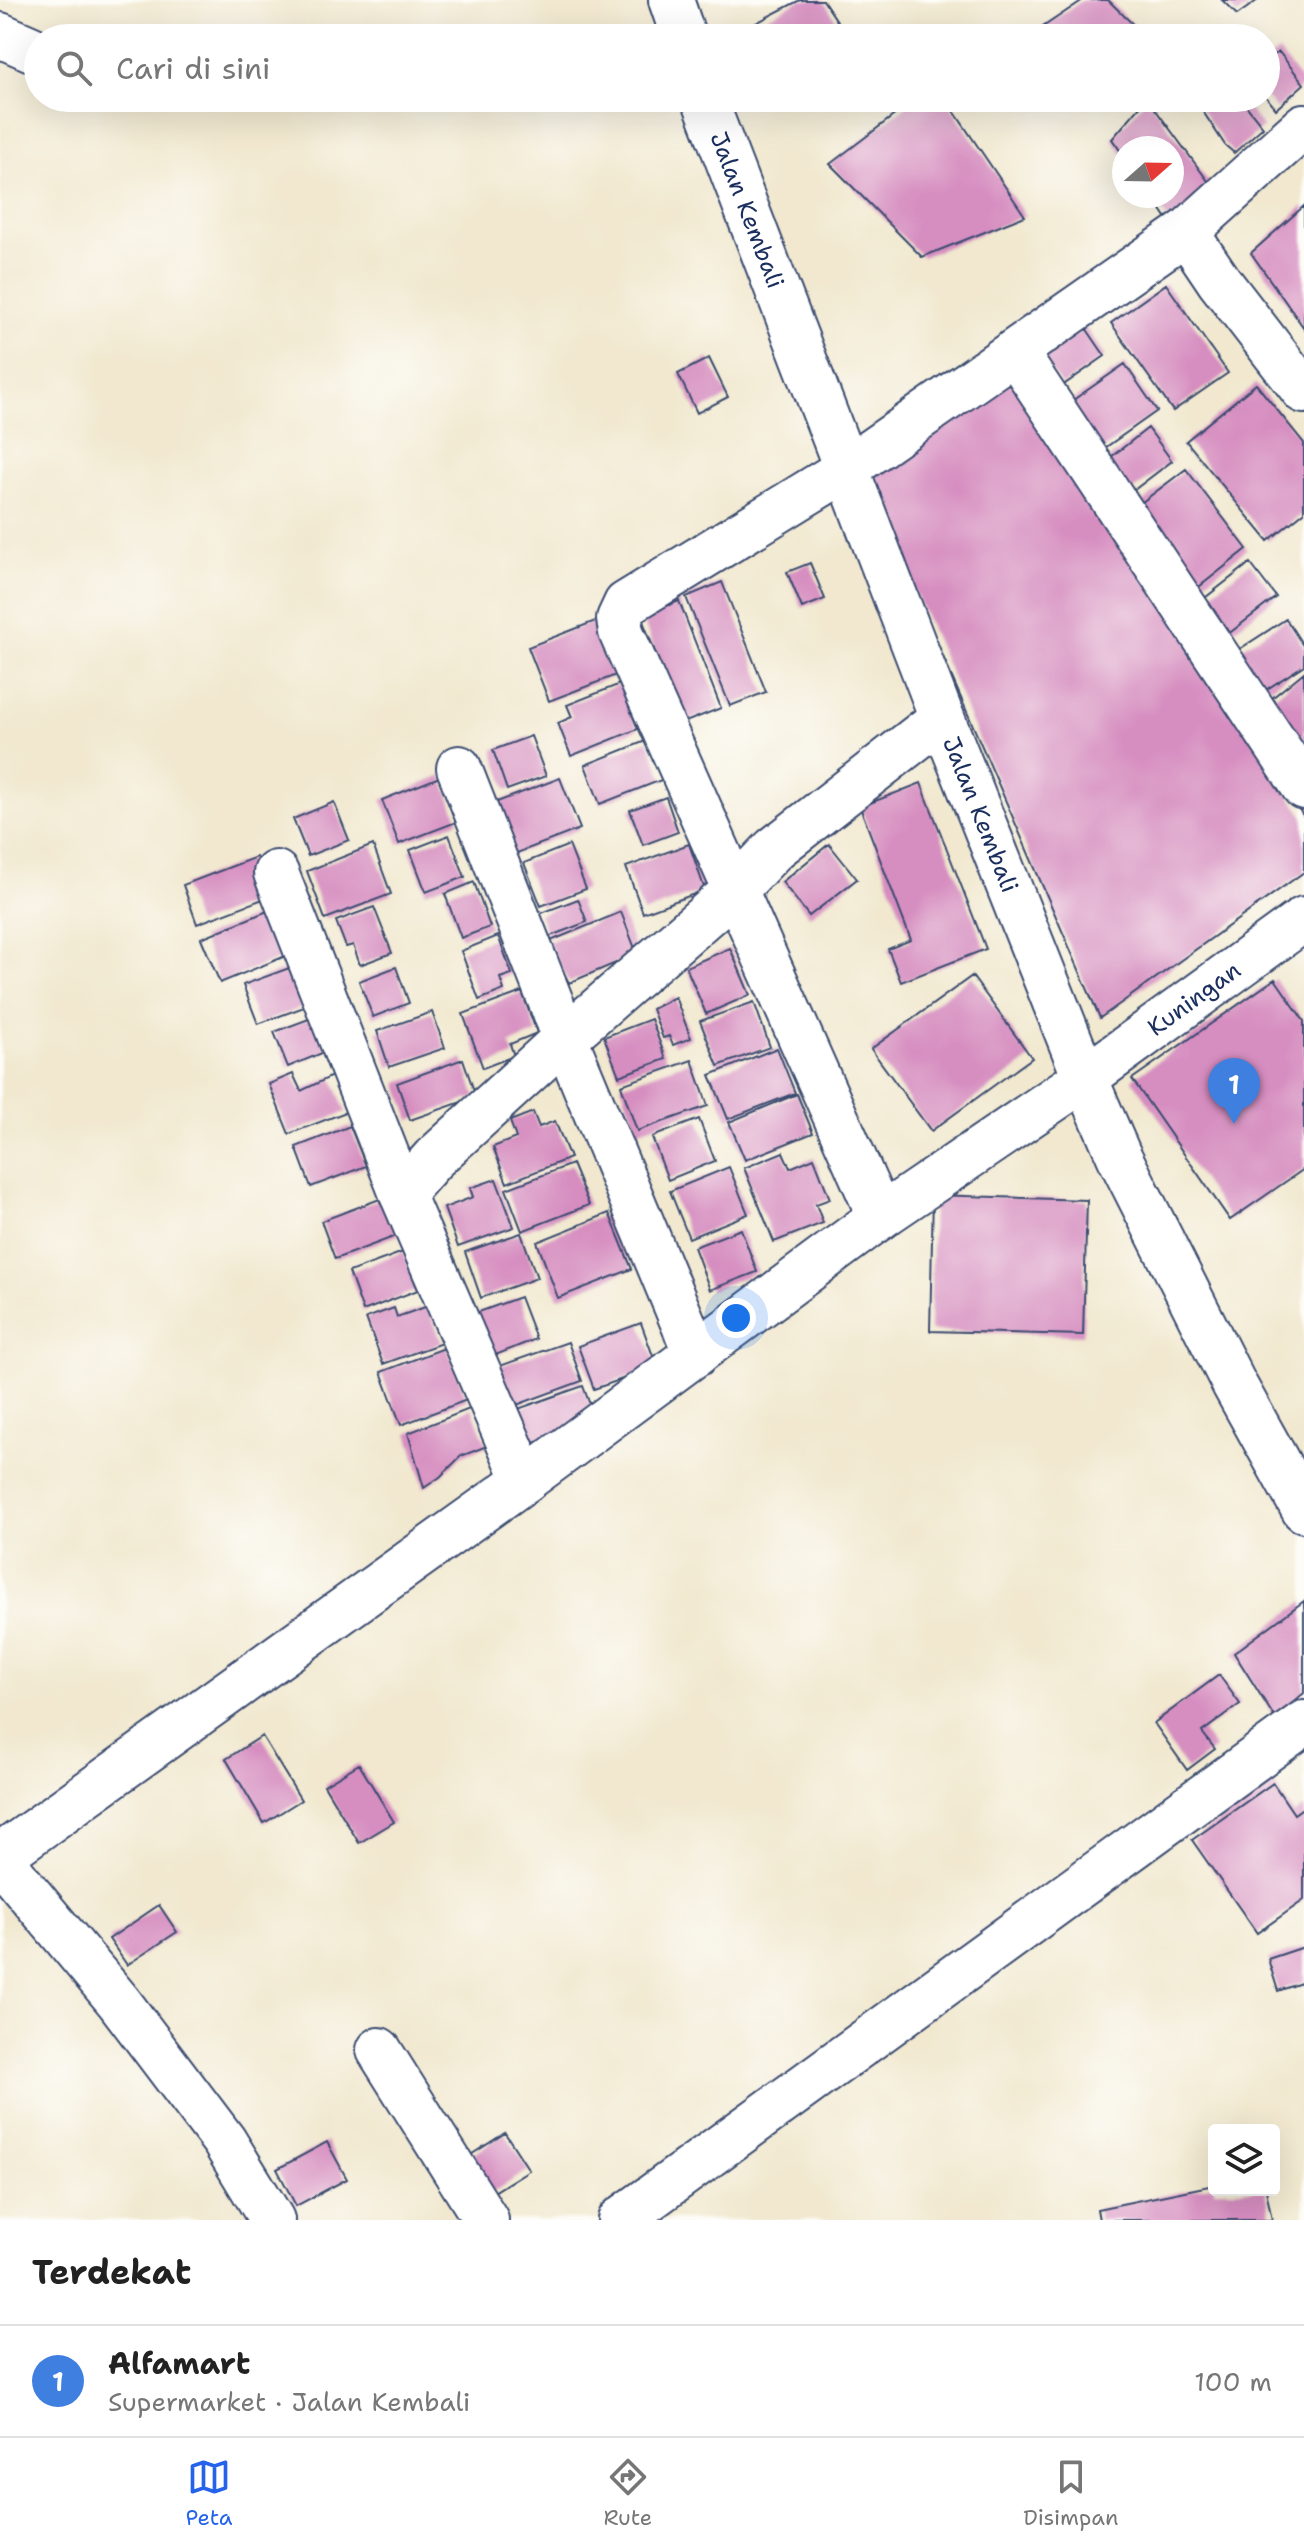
<!DOCTYPE html>
<html lang="id">
<meta charset="utf-8">
<style>
:root{--surface:#fff;--page:#f6f6f6;--text:#222;--muted:#767676;--line:#e0e0e0;--accent:#2563eb}
body{margin:0;font-family:"Shantell Sans",sans-serif;background:var(--page);color:var(--text)}
.controls{position:absolute;right:24px;bottom:24px;display:grid;overflow:hidden;border-radius:8px;box-shadow:0 8px 32px #0002}
.controls button{width:72px;height:72px;display:grid;place-items:center;padding:0;border:0;border-bottom:2px solid var(--line);background:var(--surface);color:var(--text);font:40px sans-serif}
.compass{position:absolute;left:1112px;top:136px;width:72px;height:72px;border-radius:50%;background:var(--surface);box-shadow:0 8px 32px #0002;rotate:70deg}
.you{position:absolute;left:736px;top:1318px;width:28px;height:28px;margin:-20px;border:6px solid #fff;border-radius:50%;background:#1a73e8;box-shadow:0 0 0 12px #1a73e833}
.badge{display:grid;place-items:center;width:52px;height:52px;border-radius:50%;background:var(--accent);color:#fff;font-size:26px;font-weight:700}
.pin{position:absolute;translate:-50% -66px;filter:drop-shadow(0 2px 4px #0008)}
.pin::after{content:'';position:absolute;top:42px;width:28px;height:24px;background:inherit;clip-path:polygon(0 0,100% 0,50% 100%)}
.list{margin:0;padding:0;list-style:none}
h2{display:flex;justify-content:space-between;align-items:center;height:104px;margin:0;padding:0 32px;font-size:34px}
h2 small{font-size:26px;font-weight:400;color:var(--muted)}
.list li{display:grid;grid-template-columns:52px 1fr auto;gap:24px;align-items:center;box-sizing:border-box;height:112px;padding:0 32px;border-top:2px solid var(--line)}
.list b{display:block;font-size:30px;white-space:nowrap}
.list p{margin:0;font-size:26px;white-space:nowrap;color:var(--muted)}
.list em{font-size:26px;font-style:normal;color:var(--muted)}
.icon{flex:none;width:44px;height:44px;fill:none;stroke:currentColor;stroke-width:2;stroke-linecap:round;stroke-linejoin:round}
.map{position:relative;flex:none;width:1304px;height:2220px;overflow:hidden}
.search{position:absolute;background:var(--surface);box-shadow:0 8px 32px #0002;left:24px;right:24px;top:24px;height:88px;display:flex;align-items:center;gap:20px;box-sizing:border-box;padding:0 28px;border-radius:44px;color:var(--muted);font-size:30px}
.sheet{height:216px;background:var(--surface)}
nav{display:flex;justify-content:space-around;align-items:center;box-sizing:border-box;height:112px;border-top:2px solid var(--line);background:var(--surface);font-size:22px;color:var(--muted)}
nav a{display:grid;justify-items:center;gap:4px}
nav .on{color:var(--accent)}
.map>svg:first-child{display:block}
.building{fill:#d68dc0}
.lines{fill:none;stroke-linecap:round;stroke-linejoin:round}
.minor-casing{stroke:#3b4b6f;stroke-width:48}
.minor{stroke:#fff;stroke-width:44}
.labels{text-anchor:middle;dominant-baseline:central;stroke-width:7;stroke-linejoin:round;paint-order:stroke}
.street-label{font-size:24px;fill:#1b2f5e;stroke:#fdfcf7}
</style>
<div class="map">
<svg width="1304" height="2220" viewBox="0 0 1304 2220">
<rect width="100%" height="100%" fill="#fdfcf7"/>
<filter id="ink" filterUnits="userSpaceOnUse"><feTurbulence type="fractalNoise" baseFrequency=".0125" numOctaves="2"/><feDisplacementMap in="SourceGraphic" scale="16" xChannelSelector="R" yChannelSelector="G"/><feConvolveMatrix kernelMatrix="1 2 1 2 8 2 1 2 1" color-interpolation-filters="sRGB"/></filter>
<filter id="wash" filterUnits="userSpaceOnUse"><feTurbulence type="fractalNoise" baseFrequency=".006" numOctaves="4" result="noise"/><feDisplacementMap in="SourceGraphic" scale="32" xChannelSelector="R" yChannelSelector="G"/><feGaussianBlur stdDeviation="1.8" result="paint"/><feColorMatrix in="noise" values="0 0 0 0 0 0 0 0 0 0 0 0 0 0 0 0 0 1.4 0 .05"/><feComposite in="paint" operator="in"/></filter>
<g filter="url(#wash)">
<rect width="100%" height="100%" fill="#f1e8cf"/>
<g id="blocks">
<!-- building -->
<path class="building" d="M800 0H823L839 24 812 38H761L752 25Z
M1083 0H1108L1145 36 1142 38H1033L1031 35Z
M1222 0H1258L1237 15Z
M1279 52 1304 84 1276 109 1266 97V60Z
M917 98H945L1025 216 922 257 830 164Z
M1147 98 1219 196 1168 220 1152 196H1172V148H1124V156L1112 139Z
M1214 98H1240L1263 127 1234 153 1225 145 1200 107Z
M1304 206V328L1251 253Z
M1166 284 1228 373 1173 411 1111 323Z
M1086 328 1105 356 1062 386 1042 357Z
M709 358 728 397 697 413 678 374Z
M1125 364 1157 411 1099 452 1066 405Z
M1014 370 1304 817V872L1100 1018 864 475Z
M1256 384 1304 443V512L1268 541 1186 441Z
M1148 428 1172 461 1130 493 1106 461Z
M1186 469 1247 549 1195 590 1133 509Z
M810 563 825 599 802 608 787 572Z
M1250 563 1276 597 1227 635 1201 601Z
M722 582 766 692 730 706 686 597Z
M679 601 721 708 683 723 641 616Z
M1286 619 1304 647V665L1261 693 1235 652Z
M598 620 619 674 549 701 528 647Z
M1304 672V744L1301 747 1266 703Z
M620 684 638 729 571 756 558 723 572 717 567 705Z
M531 736 546 776 507 790 493 750Z
M648 740 664 779 600 804 585 765Z
M442 776 459 821 399 844 382 800Z
M560 778 580 829 509 856 489 805Z
M921 783 986 949 901 982 888 949 911 940 860 807Z
M666 797 678 832 643 845 630 810Z
M334 802 349 840 308 856 293 819Z
M449 835 465 877 426 892 410 850Z
M689 844 705 890 643 913 626 867Z
M829 844 857 879 809 916 782 882Z
M373 845 391 894 325 919 307 871Z
M569 845 586 889 541 906 524 863Z
M256 857 271 896 197 924 183 885Z
M474 882 490 927 461 938 445 894Z
M578 899 587 922 548 937 539 914Z
M374 907 392 953 360 965 353 945 346 947 336 921Z
M275 908 293 953 220 983 201 938Z
M621 912 637 954 569 983 548 942Z
M498 936 512 974 500 978 504 990 479 1000 461 951Z
M730 948 750 995 706 1014 686 967Z
M292 967 307 1006 258 1024 243 985Z
M396 967 409 1003 373 1017 359 981Z
M972 976 1032 1058 931 1131 871 1049Z
M1275 979 1304 1021V1169L1230 1220 1132 1079Z
M522 992 537 1033 510 1044 514 1056 483 1068 463 1014Z
M675 997 691 1038 673 1045 669 1036 663 1038 652 1009Z
M754 1002 770 1047 718 1066 700 1021Z
M432 1012 445 1048 389 1067 377 1031Z
M314 1017 327 1051 288 1067 274 1032Z
M651 1019 666 1059 619 1076 604 1037Z
M777 1048 795 1093 728 1119 710 1075Z
M463 1059 476 1097 410 1120 397 1083Z
M692 1060 708 1106 637 1131 621 1085Z
M293 1074 301 1091 332 1076 346 1112 289 1134 269 1084Z
M797 1094 813 1133 745 1160 729 1122Z
M533 1112 539 1127 555 1121 570 1158 507 1183 493 1147 516 1138 510 1121Z
M699 1119 715 1161 668 1180 652 1137Z
M350 1126 366 1166 311 1187 296 1147Z
M783 1152 790 1168 814 1158 830 1199 816 1204 823 1223 774 1242 744 1168Z
M572 1164 589 1205 522 1231 506 1189Z
M729 1167 748 1214 689 1238 670 1191Z
M496 1179 514 1227 458 1247 444 1208 473 1197 470 1188Z
M933 1195 1087 1200 1083 1335 930 1331Z
M385 1197 399 1235 335 1259 321 1221Z
M609 1213 632 1269 558 1298 537 1242Z
M741 1229 757 1272 710 1290 694 1247Z
M521 1233 537 1278 481 1298 465 1252Z
M403 1252 418 1290 363 1311 349 1272Z
M520 1297 536 1339 493 1356 476 1313Z
M428 1306 442 1343 383 1364 366 1318 394 1308 397 1317Z
M641 1323 657 1367 594 1389 578 1346Z
M568 1342 582 1381 511 1407 497 1367Z
M447 1347 467 1400 401 1425 381 1372Z
M583 1386 596 1421 528 1445 515 1410Z
M472 1408 487 1446 461 1456 440 1477 424 1488 408 1433Z
M1304 1601V1693L1275 1718 1234 1653Z
M1219 1675 1240 1704 1202 1732 1215 1749 1187 1770 1154 1723Z
M262 1736 301 1800 264 1823 226 1759Z
M359 1764 394 1822 359 1843 324 1785Z
M1273 1783 1294 1814 1304 1807V1900L1257 1933 1192 1840Z
M159 1905 177 1932 127 1965 109 1939Z
M1304 1947V1982L1278 1991 1268 1959Z
M505 2133 529 2170 489 2195 466 2158Z
M327 2142 347 2179 296 2206 277 2169Z
M1214 2185V2190H1266L1272 2220H1099L1097 2209Z"/>
</g>
</g>
<g filter="url(#ink)">
<use href="#blocks" fill-opacity="0" stroke="#3b4b6f" stroke-width="2"/>
<g class="lines">
<defs>
<g id="minor">
<path d="M671 0 684 38"/>
<path d="M0 35 32 49"/>
<path id="s1" d="M704 98 942 718 1085 1078 1119 1156 1234 1384 1304 1510"/>
<path d="M1186 232 1304 126"/>
<path d="M1015 352 1304 787"/>
<path d="M459 768 565 1038 696 1354"/>
<path d="M276 873 402 1194 525 1480"/>
<path d="M402 1194 433 1159 565 1038 734 891 774 849 942 718"/>
<path d="M880 1217 621 632 619 619 626 604 846 469 1186 232 1219 281 1304 391"/>
<path id="s2" d="M0 1856 525 1480 880 1217 1085 1078 1304 919"/>
<path d="M0 1859 119 2002 224 2141 272 2220"/>
<path d="M379 2050 486 2220"/>
<path d="M620 2220 1304 1723"/>
</g>
</defs>
<!-- minor casing -->
<use href="#minor" class="minor-casing"/>
<!-- minor -->
<use href="#minor" class="minor"/>
</g>
</g>
<g class="labels">
<!-- street labels -->
<g class="street-label">
<text stroke="none"><textPath href="#s1" startOffset="120">Jalan Kembali</textPath></text>
<text stroke="none"><textPath href="#s1" startOffset="768">Jalan Kembali</textPath></text>
<text stroke="none"><textPath href="#s2" startOffset="1470">Kuningan</textPath></text>
</g>
</g>
</svg>
<div class="controls">
<button><svg class="icon" aria-label="layers" viewBox="0 0 24 24"><path d="M12 4l9 5-9 5-9-5zM3 14l9 5 9-5"/></svg></button>
</div>
<svg class="compass" viewBox="-18 -18 36 36"><path d="M0-13l5 13h-10z" fill="#e53935"/><path d="M0 13l5-13h-10z" fill="#767676"/></svg>
<div class="you"></div>
<div class="pin badge" style="left:1234px;top:1124px;background:#3f7fe0">1</div>
<div class="search"><svg class="icon" aria-label="search" viewBox="0 0 24 24"><circle cx="10" cy="10" r="6"/><path d="M15 15l6 6"/></svg>Cari di sini</div>
</div>
<section class="sheet">
<h2>Terdekat<small></small></h2>
<ul class="list">
<li><span class="badge" style="background:#3f7fe0">1</span><div><b>Alfamart</b><p>Supermarket · Jalan Kembali</p></div><em>100 m</em></li>
</ul>
</section>
<nav>
<a class="on"><svg class="icon" aria-label="map" viewBox="0 0 24 24"><path d="M3 6l6-2 6 2 6-2v14l-6 2-6-2-6 2zM9 4v14M15 6v14"/></svg>Peta</a>
<a><svg class="icon" aria-label="directions" viewBox="0 0 24 24"><path d="M12 3l9 9-9 9-9-9zM9 14v-3h6M13 9l2 2-2 2"/></svg>Rute</a>
<a><svg class="icon" aria-label="saved" viewBox="0 0 24 24"><path d="M7 4h10v16l-5-4-5 4z"/></svg>Disimpan</a>
</nav>
